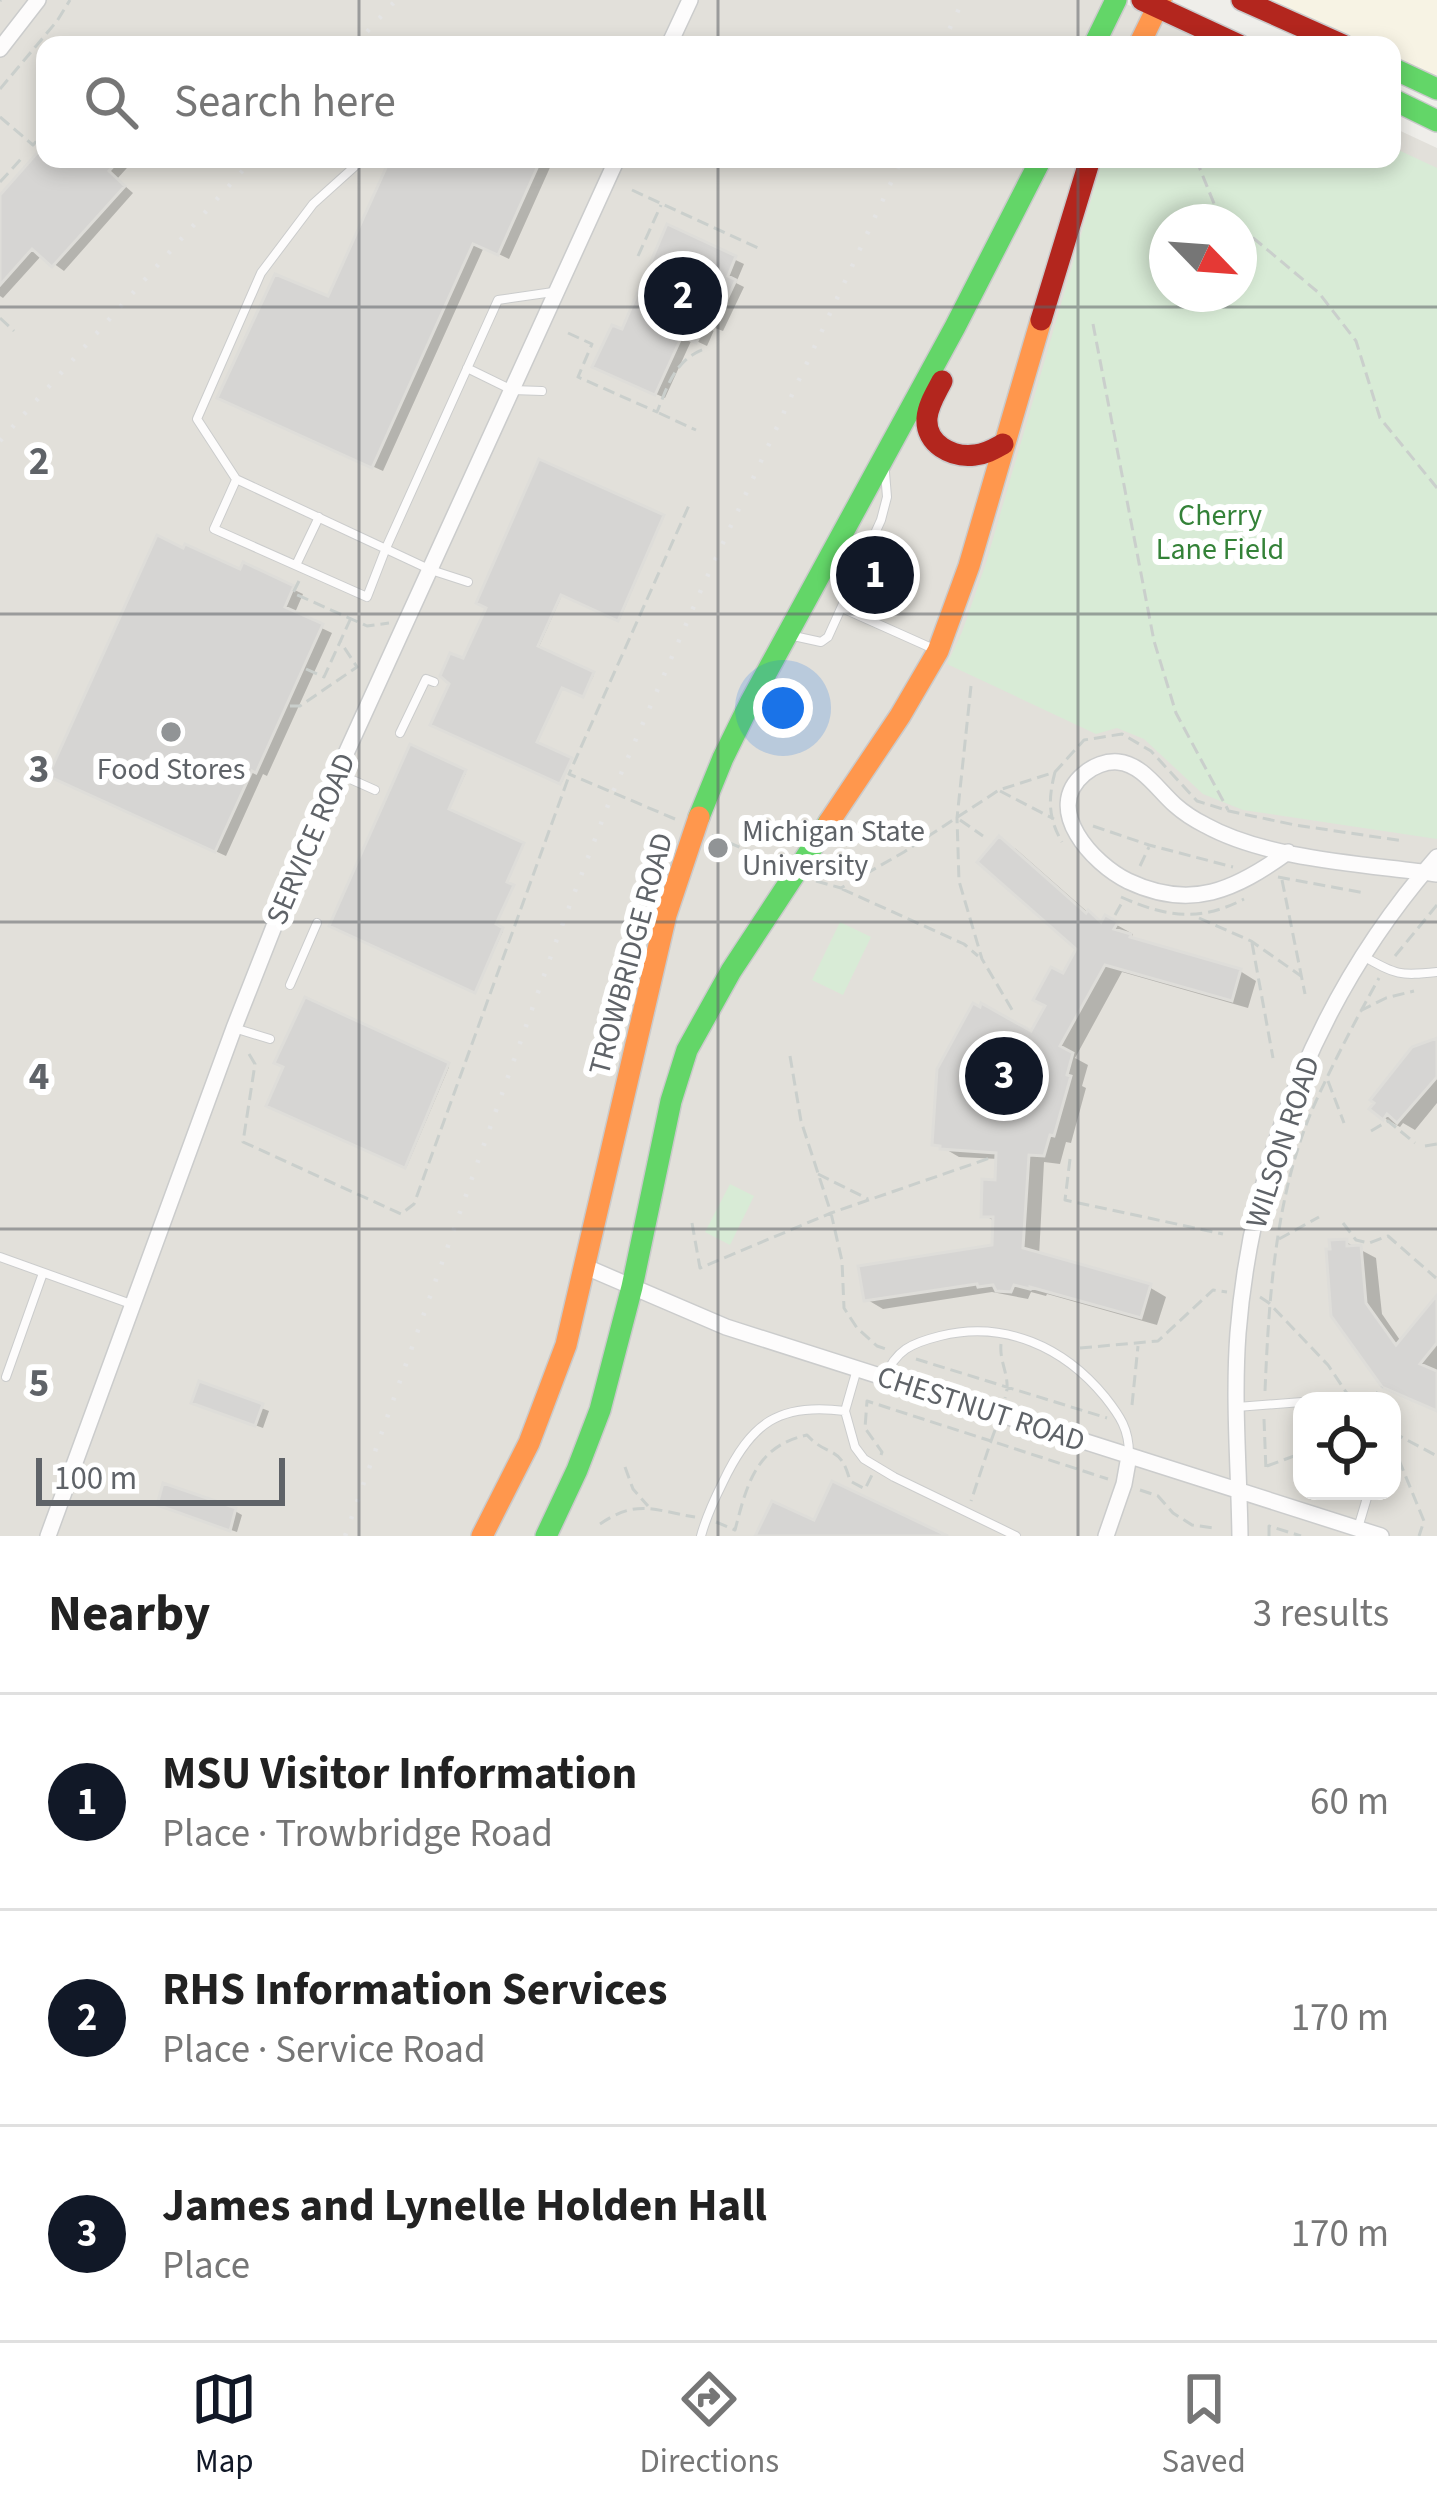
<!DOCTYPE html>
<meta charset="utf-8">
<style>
:root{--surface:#fff;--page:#f2f2f2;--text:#222;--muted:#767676;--line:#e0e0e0;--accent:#111827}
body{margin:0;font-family:"Source Sans 3",sans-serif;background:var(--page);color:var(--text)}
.controls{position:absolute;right:36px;bottom:36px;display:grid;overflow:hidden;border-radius:24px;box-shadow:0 6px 18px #0003}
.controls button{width:108px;height:108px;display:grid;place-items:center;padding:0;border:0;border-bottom:3px solid var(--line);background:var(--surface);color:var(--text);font:60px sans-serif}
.compass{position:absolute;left:1149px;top:204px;width:108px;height:108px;border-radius:50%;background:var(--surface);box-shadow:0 6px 18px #0003;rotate:115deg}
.scale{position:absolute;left:36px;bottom:30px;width:249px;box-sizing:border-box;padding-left:12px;border:6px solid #5f6368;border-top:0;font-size:33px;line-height:42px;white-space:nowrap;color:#5f6368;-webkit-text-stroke:9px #fff;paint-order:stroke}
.you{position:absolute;left:783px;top:708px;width:42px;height:42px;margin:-30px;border:9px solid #fff;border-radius:50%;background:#1a73e8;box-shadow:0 0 0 18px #1a73e833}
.badge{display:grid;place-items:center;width:78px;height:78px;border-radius:50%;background:var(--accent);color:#fff;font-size:39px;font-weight:700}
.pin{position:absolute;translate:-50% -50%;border:6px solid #fff;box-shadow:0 3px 12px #0006}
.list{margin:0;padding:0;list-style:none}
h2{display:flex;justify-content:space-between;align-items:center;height:156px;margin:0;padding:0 48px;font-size:51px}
h2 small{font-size:39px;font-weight:400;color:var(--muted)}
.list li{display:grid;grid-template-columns:78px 1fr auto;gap:36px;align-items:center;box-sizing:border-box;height:216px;padding:0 48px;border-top:3px solid var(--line)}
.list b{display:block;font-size:45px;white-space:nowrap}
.list p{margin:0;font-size:39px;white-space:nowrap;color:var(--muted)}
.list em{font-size:39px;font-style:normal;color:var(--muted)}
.icon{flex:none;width:66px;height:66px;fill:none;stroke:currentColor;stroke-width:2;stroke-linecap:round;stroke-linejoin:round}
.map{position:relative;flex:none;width:1437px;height:1536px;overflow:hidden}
.search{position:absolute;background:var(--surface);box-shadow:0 6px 18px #0003;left:36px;right:36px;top:36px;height:132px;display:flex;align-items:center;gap:30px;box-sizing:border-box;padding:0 42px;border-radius:24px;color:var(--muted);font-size:45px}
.sheet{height:804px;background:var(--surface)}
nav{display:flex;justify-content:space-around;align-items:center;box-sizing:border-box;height:168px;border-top:3px solid var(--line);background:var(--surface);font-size:33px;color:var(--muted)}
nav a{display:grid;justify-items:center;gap:6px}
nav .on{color:var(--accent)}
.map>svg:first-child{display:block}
.commercial{fill:#f7f3e4}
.education{fill:#e2e0da;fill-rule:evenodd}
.green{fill:#d8ebd6;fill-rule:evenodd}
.shadow{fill:#0003}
.building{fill:#d6d5d3;stroke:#deddd9;stroke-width:3}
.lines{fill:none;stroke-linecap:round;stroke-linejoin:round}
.lane-casing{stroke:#cbcccc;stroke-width:10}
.street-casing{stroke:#cbcccc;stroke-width:18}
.fast-casing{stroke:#cacacb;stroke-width:24}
.slow-casing{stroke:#cacacb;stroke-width:24}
.jam-casing{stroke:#cacacb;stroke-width:24}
.path{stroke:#cacfcc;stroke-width:3;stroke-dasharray:12 6;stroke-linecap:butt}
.lane{stroke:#fdfcfc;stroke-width:8}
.street{stroke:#fdfcfc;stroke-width:15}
.fast{stroke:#63d668;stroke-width:21}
.slow{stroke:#ff974d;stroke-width:21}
.jam{stroke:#b3261e;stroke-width:21}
.rail{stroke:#e4e4e4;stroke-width:4.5;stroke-dasharray:3 15;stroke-linecap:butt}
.grid{fill:none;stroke:#5f6368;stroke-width:3;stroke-opacity:0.55}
.poi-dot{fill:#919496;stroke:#fff;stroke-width:4.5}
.labels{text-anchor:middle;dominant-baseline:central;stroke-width:12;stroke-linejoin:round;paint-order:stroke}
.park-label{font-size:30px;fill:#348238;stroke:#fff}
.poi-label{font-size:30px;fill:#5f6368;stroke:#fff}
.street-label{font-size:30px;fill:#5f6368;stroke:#fff}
.grid-label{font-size:39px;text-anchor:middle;font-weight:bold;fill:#5f6368;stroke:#fff;stroke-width:12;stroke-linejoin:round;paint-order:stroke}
</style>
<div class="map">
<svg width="1437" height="1536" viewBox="0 0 1437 1536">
<rect width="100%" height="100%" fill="#efeeea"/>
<!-- commercial -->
<path class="commercial" d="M1268 0H1437V76L1392 56V45H1368Z"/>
<!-- education -->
<path class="education" d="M0 0H1118L1214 45H45V159H1392V127L1437 148V1536H0ZM1167 222H1239V294H1167ZM1302 1401H1392V1491H1302Z"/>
<!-- green -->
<path class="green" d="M1392 147 1437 168V839L1243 810 1203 794 1144 739 1117 728 1096 734 947 664 962 632 986 563 1103 159H1392ZM1239 222V294H1167V222Z
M840 922 871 937 843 995 812 980Z
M730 1184 754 1196 730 1245 705 1232Z"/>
<!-- shadow -->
<path class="shadow" d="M45 149V159H135L117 179 133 193 64 271 42 255 3 298 0 296V198Z
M393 159H545L552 163 509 259 484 247 383 471 231 403 329 300Z
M668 228 744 264 736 283 744 287 723 331 715 328 707 346 692 339 665 398 605 371Z
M540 463 663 518 620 619 563 593 538 649 594 675 584 695 564 686 536 746 571 761 562 782 434 723 490 606Z
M244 566 303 594 294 615 332 633 267 776 263 774 226 856 62 781Z
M873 568 885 574 881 583 869 577Z
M412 748 466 773 448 812 523 846 506 885 513 888 495 927 503 931 476 990 333 925Z
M1000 840 1016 849 1092 916 1104 923 1106 919 1133 934 1131 938 1240 971 1256 981 1248 1008 1122 972 1075 1058 1088 1065 1082 1086 1086 1088 1071 1143 1066 1142 1060 1164 1044 1162 1039 1256 1149 1287 1166 1297 1157 1325 1047 1294 1046 1296 1031 1292 1028 1299 992 1292 883 1309 866 1299 995 1248 996 1222 984 1215 997 1183 999 1159 959 1157 935 1143 1032 1035 1080 949Z
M306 1001 449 1067 407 1166 270 1105Z
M1437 1041V1103L1415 1130 1403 1123 1400 1127 1384 1118Z
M1346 1242 1376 1258 1382 1314 1402 1343 1437 1300V1411L1334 1315Z
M201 1385 269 1411 263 1428 202 1406Z
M167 1508 235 1511 242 1515 237 1532Z"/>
<!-- building -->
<path class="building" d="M45 144V159H120L109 171 125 186 52 267 32 249 0 285V195Z
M390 159H541L498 255 473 244 372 468 217 398 275 274 328 296Z
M667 224 736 256 728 276 736 280 713 329 705 325 696 343 682 336 655 395 592 367 612 325 622 329Z
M539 459 664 515 618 621 561 595 538 646 594 672 583 697 562 688 537 742 572 758 560 784 430 725 449 684 440 676 450 653 463 658 486 608 476 603Z
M157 535 183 548 185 544 240 569 243 562 294 586 285 607 323 624 256 773 252 771 215 852 48 776Z
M410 744 466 770 449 809 524 843 507 882 514 885 496 924 503 928 475 993 329 926Z
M999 836 1086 913 1088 910 1101 922 1105 915 1118 922 1114 929 1131 934 1130 937 1241 969 1232 1001 1105 965 1060 1046 1073 1053 1067 1075 1071 1076 1054 1136 1050 1135 1044 1156 1029 1155 1023 1248 1151 1284 1141 1318 1030 1287V1289L1014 1285 1011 1292 996 1291 993 1285 978 1287 977 1284 864 1301 858 1266 992 1245 993 1217H981L982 1179 995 1180 996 1153 940 1149V1146L932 1145 937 1069 973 1003 980 1007 981 1003 1031 1031 1045 1006 1033 1000 1051 967 1063 973 1076 949 977 862Z
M305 997 449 1063 405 1168 266 1106 283 1067 274 1063Z
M1437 1038V1077L1397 1123 1387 1114 1383 1120 1369 1109 1374 1103 1370 1100 1412 1047Z
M1347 1239V1246L1361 1245 1366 1303 1396 1345 1437 1295V1343L1420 1364 1437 1371V1411L1382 1387 1331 1316 1326 1249H1330L1329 1240Z
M199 1381 263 1404 255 1426 191 1403Z
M832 1481 948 1536H755L772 1501 814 1520Z
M163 1483 236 1508 230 1531 157 1505Z"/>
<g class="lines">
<defs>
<path id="lane" d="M363 159 313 204 261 273 197 419 236 479 431 570 468 582
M467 368 512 390 542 391
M236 480 214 529 367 597 386 548 498 300 553 292
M296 565 319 517
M842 608 936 650
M789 635 821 642 828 637 881 520 887 497 885 472
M400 733 426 679 434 682
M339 774 375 790
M1363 956C1396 975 1400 976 1437 972
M290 985 317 923
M234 1028 270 1039
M0 1257 131 1304
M857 1369 845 1411 855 1447 864 1459 894 1477 1016 1536
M6 1377 43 1273
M885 1378C895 1350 912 1343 940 1336 1005 1320 1064 1347 1105 1397 1120 1416 1129 1429 1129 1454
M1237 1407 1302 1402
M1358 1528 1369 1491
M701 1536C706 1517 714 1500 723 1482 751 1423 779 1402 845 1411"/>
<path id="street" d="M669 45 690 0
M0 49 38 0
M1288 852C1235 890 1191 911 1128 881 1093 864 1042 809 1084 774 1093 766 1106 761 1118 762 1142 764 1158 790 1175 805 1184 813 1195 820 1205 825 1268 860 1366 864 1437 874
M586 1267 726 1327 1381 1536
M48 1536 234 1028 317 817 617 159
M1106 1536 1124 1484 1129 1456
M1240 1536C1239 1468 1233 1401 1238 1333 1252 1158 1321 989 1437 857"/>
<path id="fast" d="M1094 45 1116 0
M1392 68 1437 89
M1392 99 1437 121
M699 817 723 758 751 701 955 327 1041 159
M546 1536 577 1470 600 1410 632 1287 671 1101 687 1050 731 971 829 822"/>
<path id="slow" d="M1139 45 1161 0
M829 822 900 716 938 651 969 566 1041 320
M482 1536 529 1443 566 1345 666 915 699 817"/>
<path id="jam" d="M1142 0 1239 45
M1242 0 1343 45
M1041 320 1090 159
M942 381C936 393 928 405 927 418 925 444 952 458 975 455 986 454 994 449 1003 444"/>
</defs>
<!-- lane casing -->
<use href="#lane" class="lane-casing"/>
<!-- street casing -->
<use href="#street" class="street-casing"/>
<!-- fast casing -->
<use href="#fast" class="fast-casing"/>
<!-- slow casing -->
<use href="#slow" class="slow-casing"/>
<!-- jam casing -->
<use href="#jam" class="jam-casing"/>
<!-- path -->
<path class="path" d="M0 1 1 0
M1165 40V45
M0 89 57 21 70 0
M0 117 33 145 45 132
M1196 159 1215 206 1234 222
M0 182 21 159
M632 190 758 248
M1239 226 1319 293 1356 341 1380 418 1437 488
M638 256 661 205
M0 318 14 331
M1093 324 1154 641 1176 713 1228 810
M568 333 592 344 578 377 657 412C668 385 675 360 704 349
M659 413 696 430
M299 581 293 593 367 626 389 623
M306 669 324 677 350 620
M971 686 957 818 959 881 982 959 1014 1013
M290 706H300L357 667 340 641
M1055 772C1048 799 1048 818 1062 842
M1000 791 1054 819
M675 819 569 774 690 503
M960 820 983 836
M1093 826 1149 845 1233 867
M712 835 780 865
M1140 866 1149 847
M1278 877 1365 893
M1282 880 1305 994
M816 881 841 888 904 852 999 790 1055 772 1084 740 1122 734 1151 751 1197 801 1229 811 1295 825 1404 841
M842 889 964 944 978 956
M1121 897C1166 917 1200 922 1244 899
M1115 915 1123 901
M1199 918 1251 941 1301 976
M1252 943 1273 1058
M1395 956 1437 905
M1360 1011 1386 998 1414 991
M249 1054 255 1064 243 1142 401 1214 414 1204 569 776
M790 1056 801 1121 831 1213 842 1261 844 1308 857 1328 877 1346 889 1350
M1328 1081 1344 1123
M1371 1131 1388 1121 1415 1143
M1425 1146 1437 1144
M1070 1159 1065 1200 1223 1234
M818 1174 868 1199
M692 1223 700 1268 831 1213 990 1158
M1343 1223 1356 1240 1369 1243 1388 1236 1436 1278
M1279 1239 1319 1217
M1260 1297 1269 1303 1328 1365 1346 1392 1356 1401
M1001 1344C999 1364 1012 1378 1005 1398
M1080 1348 1158 1341 1213 1290 1227 1292
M916 1359 1107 1418
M1265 1391C1269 1297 1275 1198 1312 1110 1332 1065 1355 1021 1379 978
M1370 1401 1382 1387
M1132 1405 1138 1346
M1264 1419 1266 1471
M995 1430 991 1441 1108 1479
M1392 1432 1437 1456
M1392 1443 1424 1521 1419 1536
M881 1455 882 1452 865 1428 867 1401 991 1441 971 1501
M1267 1466 1302 1453
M625 1467 633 1489 648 1506
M1140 1490 1158 1496 1173 1513 1192 1525 1214 1528
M716 1522 735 1530C747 1484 756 1446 807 1435 829 1459 840 1443 850 1481L865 1489 872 1475
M600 1524C638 1498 655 1511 695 1517
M1269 1536V1526L1301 1536"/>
<!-- lane -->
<use href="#lane" class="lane"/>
<!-- street -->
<use href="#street" class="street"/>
<!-- fast -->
<use href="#fast" class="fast"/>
<!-- slow -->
<use href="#slow" class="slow"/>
<!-- jam -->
<use href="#jam" class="jam"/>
<!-- rail -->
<path class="rail" d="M355 45 396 0
M942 45 963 0
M0 441 253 159
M345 1536 558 936 613 792 701 590 902 159"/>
</g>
<!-- grid -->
<path class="grid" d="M359 0V45M718 0V45M1078 0V45M359 159V1536M718 159V1536M1078 159V1536M0 307H1437M0 614H1437M0 922H1437M0 1229H1437"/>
<!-- markers -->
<g class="poi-dot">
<circle cx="171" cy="732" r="12"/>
<circle cx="718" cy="848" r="12"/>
</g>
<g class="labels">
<!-- park labels -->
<g class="park-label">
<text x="1220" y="515">Cherry<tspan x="1220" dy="34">Lane Field</tspan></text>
</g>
<!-- poi labels -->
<g class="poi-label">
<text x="171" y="769">Food Stores</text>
<text x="742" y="831" text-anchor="start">Michigan State<tspan x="742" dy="34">University</tspan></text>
</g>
<!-- street labels -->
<g class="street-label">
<text transform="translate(311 839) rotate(-67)">SERVICE ROAD</text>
<text transform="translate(631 954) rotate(-75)">TROWBRIDGE ROAD</text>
<text transform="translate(1283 1142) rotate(-72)">WILSON ROAD</text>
<text transform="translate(981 1409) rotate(18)">CHESTNUT ROAD</text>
</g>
</g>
<g class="grid-label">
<text x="39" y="474">2</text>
<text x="39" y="782">3</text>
<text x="39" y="1089">4</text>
<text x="39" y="1396">5</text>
</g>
</svg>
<div class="controls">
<button><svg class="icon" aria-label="locate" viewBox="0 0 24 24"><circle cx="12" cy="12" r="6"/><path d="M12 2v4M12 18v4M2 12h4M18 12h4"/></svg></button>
</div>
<svg class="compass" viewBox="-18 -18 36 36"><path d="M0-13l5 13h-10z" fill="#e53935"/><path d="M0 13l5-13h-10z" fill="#767676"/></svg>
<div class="scale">100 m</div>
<div class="you"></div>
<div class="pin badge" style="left:875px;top:575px">1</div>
<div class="pin badge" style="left:683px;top:296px">2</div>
<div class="pin badge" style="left:1004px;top:1076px">3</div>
<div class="search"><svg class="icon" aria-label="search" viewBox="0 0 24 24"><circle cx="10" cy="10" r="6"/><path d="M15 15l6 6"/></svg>Search here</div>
</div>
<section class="sheet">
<h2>Nearby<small>3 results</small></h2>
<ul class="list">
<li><span class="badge">1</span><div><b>MSU Visitor Information</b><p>Place · Trowbridge Road</p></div><em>60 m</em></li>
<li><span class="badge">2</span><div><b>RHS Information Services</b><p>Place · Service Road</p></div><em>170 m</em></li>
<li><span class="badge">3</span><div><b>James and Lynelle Holden Hall</b><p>Place</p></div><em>170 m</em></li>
</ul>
</section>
<nav>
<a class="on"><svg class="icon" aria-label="map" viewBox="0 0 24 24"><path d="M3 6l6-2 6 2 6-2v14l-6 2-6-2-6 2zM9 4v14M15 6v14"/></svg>Map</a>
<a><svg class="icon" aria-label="directions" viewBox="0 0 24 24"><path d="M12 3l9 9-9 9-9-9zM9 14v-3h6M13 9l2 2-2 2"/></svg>Directions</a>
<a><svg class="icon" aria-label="saved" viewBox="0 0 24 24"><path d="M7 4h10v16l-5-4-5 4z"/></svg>Saved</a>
</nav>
